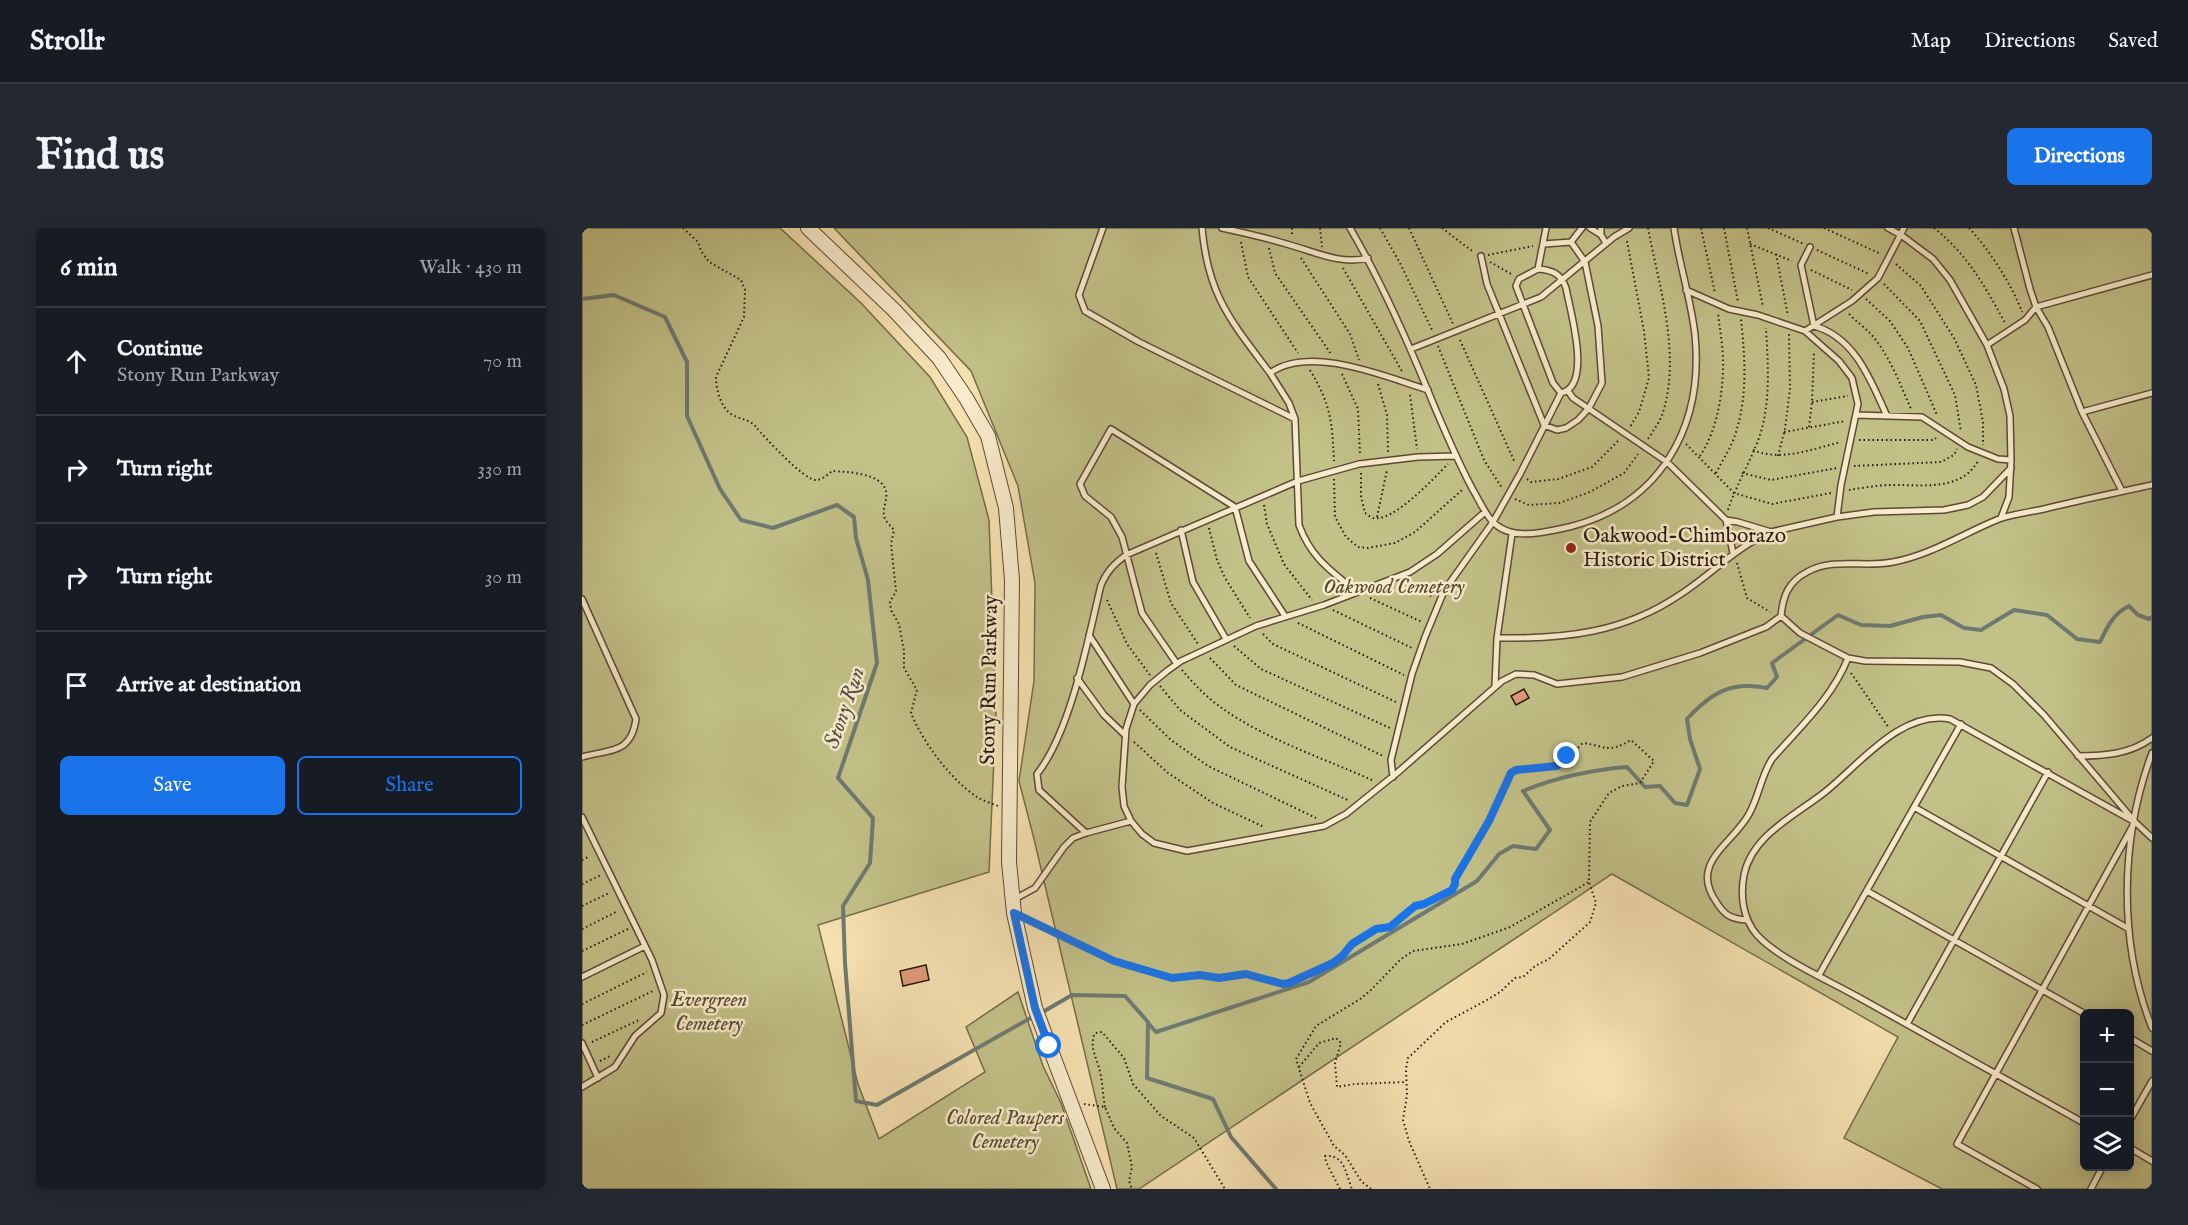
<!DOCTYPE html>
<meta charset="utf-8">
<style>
:root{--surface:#171b24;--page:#242831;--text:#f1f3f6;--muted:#9ea1a6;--line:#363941;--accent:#1a73e8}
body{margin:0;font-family:"IM FELL English",serif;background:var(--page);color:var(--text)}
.controls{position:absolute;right:18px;bottom:18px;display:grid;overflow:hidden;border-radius:9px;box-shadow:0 3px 15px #0003}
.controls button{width:54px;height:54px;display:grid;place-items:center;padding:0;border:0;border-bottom:2px solid var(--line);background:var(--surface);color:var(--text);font:30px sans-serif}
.stop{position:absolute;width:18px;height:18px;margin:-14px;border:4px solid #1a73e8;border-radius:50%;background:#fff}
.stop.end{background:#1a73e8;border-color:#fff;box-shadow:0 2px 6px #0008}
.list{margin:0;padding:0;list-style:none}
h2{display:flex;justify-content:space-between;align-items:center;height:78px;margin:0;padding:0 24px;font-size:26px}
h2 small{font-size:20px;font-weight:400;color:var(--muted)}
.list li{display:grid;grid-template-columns:39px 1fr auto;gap:18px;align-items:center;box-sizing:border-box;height:108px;padding:0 24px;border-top:2px solid var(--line)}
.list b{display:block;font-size:22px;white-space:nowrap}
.list p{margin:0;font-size:20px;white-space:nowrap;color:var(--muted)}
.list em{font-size:20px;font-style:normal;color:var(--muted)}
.actions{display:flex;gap:12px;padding:18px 24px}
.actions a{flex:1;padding:14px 0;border:2px solid var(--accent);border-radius:9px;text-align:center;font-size:21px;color:var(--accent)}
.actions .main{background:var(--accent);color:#fff}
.icon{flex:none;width:33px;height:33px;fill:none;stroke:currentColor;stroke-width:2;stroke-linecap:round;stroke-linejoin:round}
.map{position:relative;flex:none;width:1570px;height:961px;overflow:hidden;border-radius:9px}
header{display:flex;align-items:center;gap:36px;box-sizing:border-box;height:84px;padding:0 30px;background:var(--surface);border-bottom:2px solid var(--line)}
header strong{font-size:28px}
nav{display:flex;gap:33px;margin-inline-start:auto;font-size:21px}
.intro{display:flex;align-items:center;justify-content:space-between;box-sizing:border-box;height:144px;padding:0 36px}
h1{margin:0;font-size:42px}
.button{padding:15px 27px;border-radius:9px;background:var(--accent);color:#fff;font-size:21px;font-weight:700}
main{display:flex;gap:36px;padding:0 36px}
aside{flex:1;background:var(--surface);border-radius:9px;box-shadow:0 3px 15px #0003}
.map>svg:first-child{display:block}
.green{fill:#c2c188;stroke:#746c4c;stroke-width:1.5;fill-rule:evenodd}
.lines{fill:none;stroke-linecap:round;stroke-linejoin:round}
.stream{stroke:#6e7a71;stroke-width:4}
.building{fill:#df9b79;stroke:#27180f;stroke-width:1.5}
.service-casing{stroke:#5b4a38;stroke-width:8}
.tertiary-casing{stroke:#5b4a38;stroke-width:16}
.path{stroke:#27180f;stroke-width:2;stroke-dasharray:1.5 3;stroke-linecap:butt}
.service{stroke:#f9eccc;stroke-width:5}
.tertiary{stroke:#f9eccc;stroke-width:14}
.route{stroke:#1a73e8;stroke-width:8}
.poi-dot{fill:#8f2418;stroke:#f9eccc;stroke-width:2}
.labels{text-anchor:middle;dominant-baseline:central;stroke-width:5;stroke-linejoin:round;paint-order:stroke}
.poi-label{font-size:21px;fill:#27180f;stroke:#f9eccc;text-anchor:start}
.park-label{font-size:21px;font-style:italic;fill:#564b33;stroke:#f9eccc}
.street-label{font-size:21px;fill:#27180f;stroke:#f9eccc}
.water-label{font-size:22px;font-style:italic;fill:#505148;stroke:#f9eccc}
</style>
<header>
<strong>Strollr</strong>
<nav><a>Map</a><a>Directions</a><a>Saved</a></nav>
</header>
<div class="intro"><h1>Find us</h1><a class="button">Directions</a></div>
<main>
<aside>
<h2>6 min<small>Walk · 430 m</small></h2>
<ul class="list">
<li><svg class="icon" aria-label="ahead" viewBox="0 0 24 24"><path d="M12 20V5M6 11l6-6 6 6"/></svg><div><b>Continue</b><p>Stony Run Parkway</p></div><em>70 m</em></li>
<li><svg class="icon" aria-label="right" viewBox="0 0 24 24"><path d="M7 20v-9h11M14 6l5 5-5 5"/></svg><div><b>Turn right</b></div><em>330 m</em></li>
<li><svg class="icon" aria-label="right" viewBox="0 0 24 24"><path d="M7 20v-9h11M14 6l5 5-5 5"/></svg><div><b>Turn right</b></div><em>30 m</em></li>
<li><svg class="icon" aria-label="arrive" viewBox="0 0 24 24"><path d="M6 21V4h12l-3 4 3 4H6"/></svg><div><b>Arrive at destination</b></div></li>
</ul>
<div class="actions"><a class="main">Save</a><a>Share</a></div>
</aside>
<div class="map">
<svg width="1570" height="961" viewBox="0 0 1570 961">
<rect width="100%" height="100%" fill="#f6e1b1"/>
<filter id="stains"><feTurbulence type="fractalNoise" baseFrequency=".00333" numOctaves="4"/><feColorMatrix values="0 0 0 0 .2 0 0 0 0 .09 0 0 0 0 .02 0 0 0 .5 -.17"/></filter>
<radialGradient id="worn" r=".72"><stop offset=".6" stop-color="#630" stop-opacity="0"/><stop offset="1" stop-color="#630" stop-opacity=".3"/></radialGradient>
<!-- green -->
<path class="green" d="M0 0H198L279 75 348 149 385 209 407 292 414 483 407 644 236 697 276 856 297 911 403 844 384 799 436 764 461 838 479 875 509 961H0Z
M252 0H1570V961H1360L1262 910 1316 809 1030 646 557 961H535L452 611 437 553 452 453 453 355 436 258 389 143ZM1502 786H1548V938H1502Z"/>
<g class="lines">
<!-- stream -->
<path class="stream" d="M0 71 32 67 83 89 105 134V188L138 261 159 292 191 300 255 277 272 289 274 310 286 352 295 435 256 550 291 590 288 635 261 678 263 735 274 873 295 877 452 788
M459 785 490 767 543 768 566 794 565 850 631 871 649 909 694 961
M566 795 574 804 727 754 895 653 917 626 931 618 954 621 968 602 941 563C975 549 1008 542 1045 539L1063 559 1078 558 1093 575 1105 577 1118 541 1108 511 1105 491C1129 465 1148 453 1185 460L1195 449 1190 435 1256 387 1279 397 1308 398 1341 389 1359 387 1382 400 1399 402 1432 382 1465 387 1495 411 1518 414C1525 399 1532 385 1547 378L1556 387 1567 391 1570 389"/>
</g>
<!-- building -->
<path class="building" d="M942 461 947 470 934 477 929 468Z
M344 737 347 752 321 758 318 743Z"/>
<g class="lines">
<defs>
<path id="service" d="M521 0 497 67 503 83 557 114 713 191
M620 0C626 68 649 93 688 145 728 116 804 149 846 162
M640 0C663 5 686 10 708 17 733 24 759 37 786 30
M768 0C799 53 823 107 846 163 860 197 874 230 891 262 897 272 902 284 910 293 929 314 963 304 987 299 1079 276 1122 198 1113 107 1109 71 1097 36 1092 0
M1008 0 1019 7
M1019 0V7L1024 15
M1306 0 1319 7 1351 31 1368 52 1405 117 1422 161 1428 188 1429 232 1427 269 1419 290
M1432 0 1448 61 1454 79 1466 99 1500 184 1540 263
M989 14 1000 0
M1228 19 1219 37 1232 98C1273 109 1289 153 1305 188
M899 28 905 56 962 197 975 202 984 200 996 192 1007 180 1020 155 1016 98 1003 34 989 14 962 16
M956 41C971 42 979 46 984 60 988 83 1011 158 979 165L971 155 934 58 937 51Z
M956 41 964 0
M1104 62 1147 81 1176 87 1223 103 1270 73 1296 50 1322 0
M1223 103 1257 133 1270 150 1276 176 1259 257 1255 289 1292 284 1362 282 1386 277 1401 269 1429 240
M1405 117 1443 92 1454 79 1570 47
M829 121 959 69 1032 9 1047 0
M688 145 707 175 713 191 717 297C729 330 749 343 775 364
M986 163 991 170 1085 234 1144 292 1156 294 1189 304 1255 289
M1500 184 1570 165
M1274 187 1340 189 1386 219 1416 231 1429 232
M1570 257C1534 265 1498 272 1462 281 1448 284 1431 286 1417 291 1382 305 1349 327 1311 334 1283 340 1252 329 1225 344 1206 354 1201 368 1199 388L1218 405 1266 430 1283 433 1378 434 1409 440 1431 456 1462 487 1553 594 1570 610
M903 284 855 326 828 344 742 377 674 398 599 433 585 443 568 457 552 476 544 501 540 559 542 578 549 593 560 606 572 615 605 623 742 598 764 586 815 545 920 453 934 446 952 447 975 456 1040 449 1118 425 1184 399 1199 388
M1144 292 1151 325
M599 302 611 354 644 411
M0 371 54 491C49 527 27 521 0 529
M507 407 552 476
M915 410C983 411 1042 405 1099 366 1130 346 1154 319 1189 304
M595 436 560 385 540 309 529 289 503 268 498 256 529 201 653 279 667 333 703 388
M495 450 522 487 543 507
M913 458 915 410 930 306
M1570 525C1538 611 1536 714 1570 800
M1496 528C1523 528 1548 526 1570 510
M811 549 809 532 830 446 843 409 862 363 911 294 938 246 979 165
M1332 579 1547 701
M0 589 70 732 82 767 79 785 53 808 33 839 0 859
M504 605 457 562 455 546C489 503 506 411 519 357 525 343 532 336 544 327L716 253 777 236 836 229 874 228
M1285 663 1503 786
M431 672 453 660 482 619 491 610 504 605 549 593
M1165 692C1150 691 1143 688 1135 675 1106 635 1150 617 1167 586 1177 568 1179 548 1190 531 1218 499 1250 470 1266 430
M1237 747 1379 496
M0 749 63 718
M1325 796 1466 544
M1548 810 1570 823
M0 815 16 850
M1548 892 1570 853
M1548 920 1570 933
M1455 961 1375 916 1553 594 1368 491C1319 482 1277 537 1243 564 1214 587 1170 607 1162 647 1158 668 1161 691 1175 707 1197 731 1246 752 1276 769 1351 811 1427 853 1502 895
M1509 961 1521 938"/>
<path id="tertiary" d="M226 0 312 82 357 130 384 170 406 208 424 280 430 352 427 634 432 685 453 780 521 961"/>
</defs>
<!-- service casing -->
<use href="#service" class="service-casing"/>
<!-- tertiary casing -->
<use href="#tertiary" class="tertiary-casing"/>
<!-- path -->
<path class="path" d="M101 0 116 14 119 23 127 34 159 52 163 62 162 89 134 149C134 159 137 172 143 180 151 192 166 189 174 199 182 209 223 253 234 252 240 252 245 247 250 243 265 244 300 245 304 263 306 273 299 281 303 291 305 295 309 298 312 302L309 316 314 363 308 374 309 382 317 396 322 423V440L335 462 329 485C340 513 369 552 395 569 401 573 409 575 416 578
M710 0V9
M738 0 740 19
M798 0 818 35 851 104
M827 0 871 96
M860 0 890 23
M1066 0C1077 58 1100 129 1080 187 1077 195 1071 203 1066 211
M1119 0 1133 65
M1142 0 1156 74
M1165 0 1181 79
M1186 0 1222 16
M1242 0 1299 26
M1352 0C1385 26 1403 58 1423 95
M1387 0C1407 21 1430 57 1440 84
M1045 13 1062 103 1067 150 1057 184 1048 199
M659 14 666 49 716 125
M1168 16 1210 33
M687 20 693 45 749 126
M1235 22 1287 46
M1194 26 1206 88
M906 27 951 18
M719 30 768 106 777 132
M908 34 929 46
M1314 36 1339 58 1372 110 1394 157 1401 194V217
M761 40 821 145
M1229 42 1270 62
M1302 56 1338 93 1373 167 1379 204
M1284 71 1308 93 1326 120 1355 187
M1267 86C1274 93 1282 99 1288 105 1307 126 1318 156 1329 181
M878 112 933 235
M856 118 902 232 920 260
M728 142C749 177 750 193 752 233
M760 146 776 181 778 227
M796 156 805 187 806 224
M828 167 835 221
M1230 174 1266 168
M1227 199 1230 174 1232 123
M1202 204 1264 193
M1277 212H1351L1354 210
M1104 216 1152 265 1190 276 1249 265
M1171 222C1199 234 1230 221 1259 214
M1118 228C1134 204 1140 171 1141 142 1142 123 1138 104 1136 85
M1196 228 1203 201 1208 161 1207 106
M1272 238 1359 234 1372 227 1375 221
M779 245V268L783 285C785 286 788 289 791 290 811 295 852 250 866 236
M1134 245C1140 233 1149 220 1153 207 1166 169 1163 130 1159 91
M1160 245 1189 252 1255 240
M752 251 753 289 764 309 776 319 786 320 813 315 833 304 881 261
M945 251 949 254 976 251 1010 239 1036 213
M1267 262C1279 260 1292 258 1305 257 1336 256 1378 265 1396 233
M933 271 947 277 977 275 1008 264 1042 245 1056 226
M682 277 685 296 702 336 730 372
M1146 282C1154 257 1168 235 1177 210 1189 175 1186 136 1184 100
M795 289 805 242
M627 300 635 332 643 350 668 390
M574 325 589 375 616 416
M1155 335 1165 370 1188 384
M824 355 851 369
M788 370 840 394
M525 372 545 416 568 447
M751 382 830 420
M716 395 822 447
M681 406 691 416 814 474
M652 418 679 441 808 500
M628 430 654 457 801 528
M600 442C612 456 625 470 640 480 681 510 743 531 790 552
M1269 445 1307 500
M578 458 598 482 648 519 768 573
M558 482 589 512 626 538 734 590
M552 514 586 545 631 575 682 599
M0 632 8 628
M0 656 19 647
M0 678 27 665
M448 693 532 733 590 750 618 747 637 750 664 746 701 756 751 735 761 727 770 715 794 701 808 699 833 678 842 676 870 662 873 656V651L907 593 929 545 934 542 976 538 1001 515C1024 518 1025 526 1049 512L1072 533 1058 555 1040 558 1027 565 1008 594 1007 654 1014 675 1008 694 967 731 953 738 941 749 933 750 918 764 905 772 864 794 826 830 824 841 825 867 821 892 827 913 848 961
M0 701 36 683
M0 723 46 701
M0 776 65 744
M0 797 71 763
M10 814 57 792
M18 833 30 827
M717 839 737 815 754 810 759 815 753 835 755 859 773 856 824 854
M502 876 523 879 532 900 545 915 550 939 547 953 550 961
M523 879C521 869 521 859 519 849 517 833 506 820 513 805L520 804 542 830 551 856 579 888 612 910 643 961
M758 961 744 934 743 928C763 926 764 947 770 961
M789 961 779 953 763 927 752 918 728 875 714 831 734 798 778 771 789 762 819 731 831 723 880 716 928 699 1007 654"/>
<!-- service -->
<use href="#service" class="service"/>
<!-- tertiary -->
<use href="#tertiary" class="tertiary"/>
</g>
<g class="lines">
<!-- route -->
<path class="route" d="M467 818 453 780 432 685 532 733 590 750 618 747 637 750 664 746 701 756 707 755 751 735 761 727 770 716 794 701 808 699 833 678 842 676 870 662 873 656V651L907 593 929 545 934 542 975 538 985 528"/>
</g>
<!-- markers -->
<circle class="poi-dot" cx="989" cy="320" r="6"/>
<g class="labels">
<!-- poi labels -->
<g class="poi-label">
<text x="1001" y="308">Oakwood-Chimborazo<tspan x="1001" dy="24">Historic District</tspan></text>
</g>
<!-- park labels -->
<g class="park-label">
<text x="812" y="359">Oakwood Cemetery</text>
<text x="127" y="772">Evergreen<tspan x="127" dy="24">Cemetery</tspan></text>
<text x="423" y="890">Colored Paupers<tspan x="423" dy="24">Cemetery</tspan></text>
</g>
<!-- street labels -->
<g class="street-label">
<text transform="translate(408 452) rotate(-89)">Stony Run Parkway</text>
</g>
<!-- water labels -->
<g class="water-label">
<text transform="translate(263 480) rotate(-71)">Stony Run</text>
</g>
</g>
<rect width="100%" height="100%" filter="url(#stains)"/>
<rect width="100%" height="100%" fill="url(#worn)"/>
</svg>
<div class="controls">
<button>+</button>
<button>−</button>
<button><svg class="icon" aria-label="layers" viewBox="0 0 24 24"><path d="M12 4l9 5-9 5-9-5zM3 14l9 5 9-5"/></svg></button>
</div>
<div class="stop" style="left:467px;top:818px"></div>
<div class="stop end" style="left:985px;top:528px"></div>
</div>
</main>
